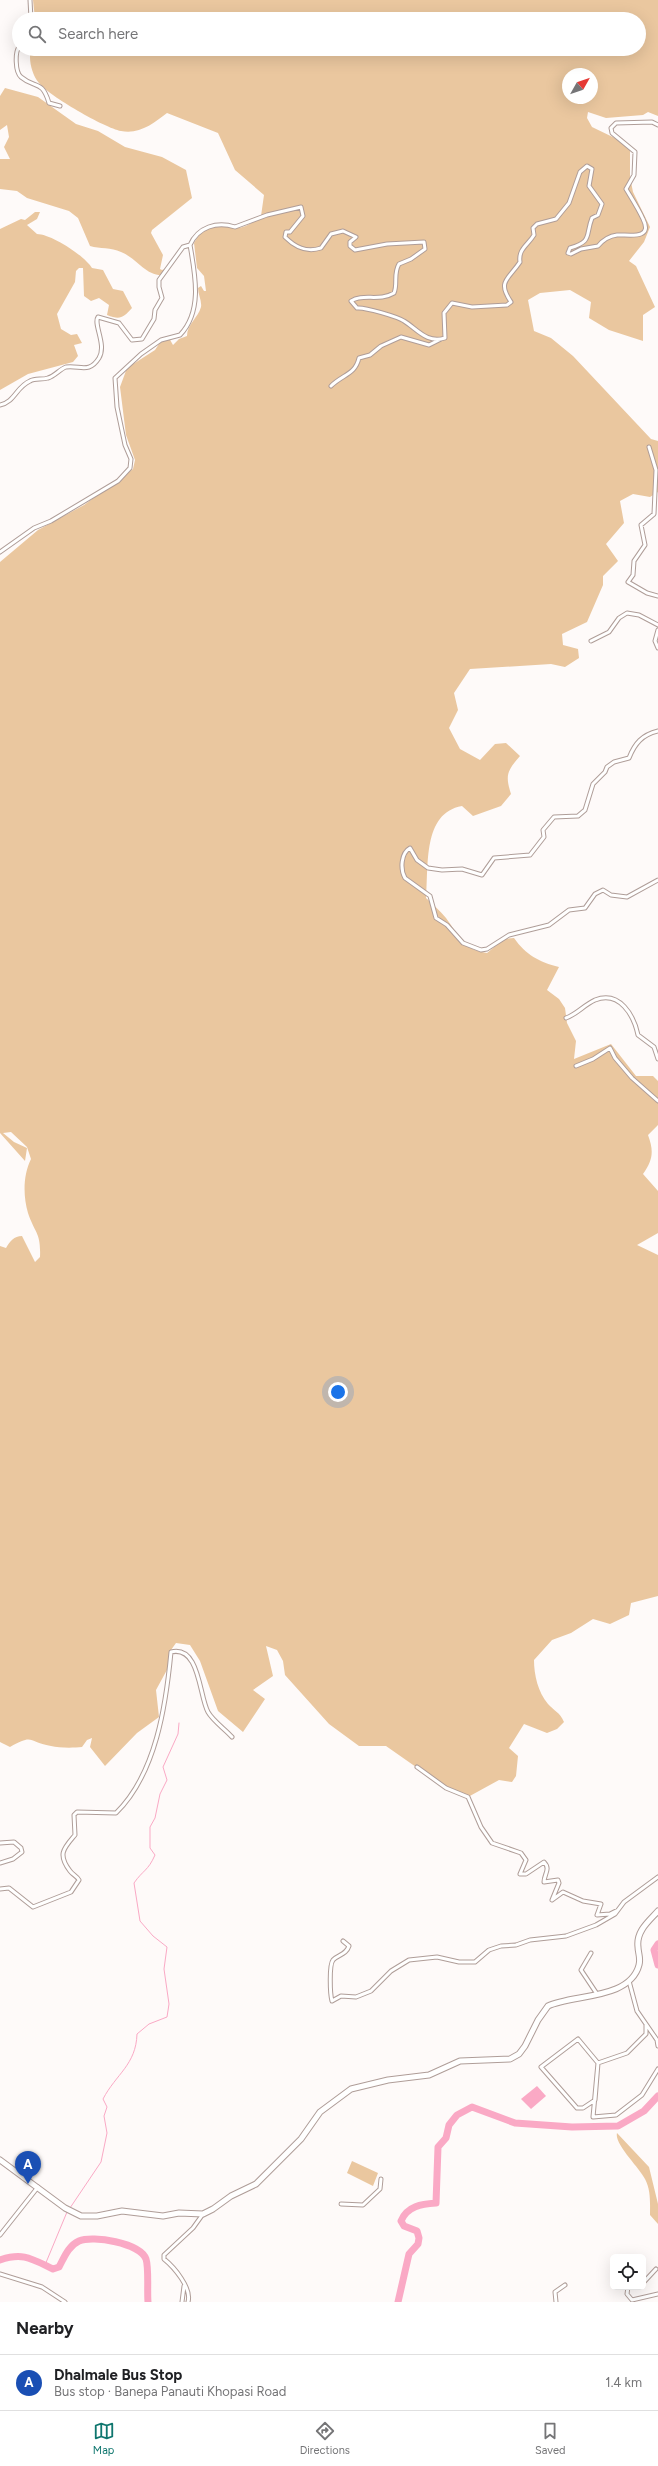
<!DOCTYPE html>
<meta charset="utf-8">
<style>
:root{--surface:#fff;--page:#f2f2f2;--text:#202124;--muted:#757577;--line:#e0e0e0;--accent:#0f766e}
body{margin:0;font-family:Figtree,sans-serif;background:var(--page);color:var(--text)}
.controls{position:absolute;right:12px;bottom:12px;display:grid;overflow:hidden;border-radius:6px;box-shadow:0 4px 16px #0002}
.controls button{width:36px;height:36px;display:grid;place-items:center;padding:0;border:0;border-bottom:1px solid var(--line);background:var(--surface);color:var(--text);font:20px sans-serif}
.compass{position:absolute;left:562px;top:68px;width:36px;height:36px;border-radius:50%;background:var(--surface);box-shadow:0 4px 16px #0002;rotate:50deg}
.you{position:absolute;left:338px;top:1392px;width:14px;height:14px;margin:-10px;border:3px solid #fff;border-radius:50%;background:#1a73e8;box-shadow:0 0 0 6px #1a73e833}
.badge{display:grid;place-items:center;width:26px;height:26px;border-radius:50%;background:var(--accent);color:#fff;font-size:13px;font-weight:700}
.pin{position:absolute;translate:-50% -33px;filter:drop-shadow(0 1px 2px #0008)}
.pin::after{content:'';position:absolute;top:21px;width:14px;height:12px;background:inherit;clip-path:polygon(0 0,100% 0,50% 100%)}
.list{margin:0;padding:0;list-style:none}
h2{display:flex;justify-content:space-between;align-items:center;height:52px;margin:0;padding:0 16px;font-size:17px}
h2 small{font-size:13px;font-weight:400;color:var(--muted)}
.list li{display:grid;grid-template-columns:26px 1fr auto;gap:12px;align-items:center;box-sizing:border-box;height:56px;padding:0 16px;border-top:1px solid var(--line)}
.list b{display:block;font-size:15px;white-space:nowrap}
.list p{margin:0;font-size:13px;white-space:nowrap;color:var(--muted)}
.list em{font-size:13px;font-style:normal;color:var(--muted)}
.icon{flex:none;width:22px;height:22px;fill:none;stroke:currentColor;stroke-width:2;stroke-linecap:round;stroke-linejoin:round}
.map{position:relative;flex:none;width:658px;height:2302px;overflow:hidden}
.search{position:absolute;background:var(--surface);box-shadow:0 4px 16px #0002;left:12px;right:12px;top:12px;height:44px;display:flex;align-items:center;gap:10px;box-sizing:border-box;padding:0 14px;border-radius:22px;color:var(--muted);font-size:15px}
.sheet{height:108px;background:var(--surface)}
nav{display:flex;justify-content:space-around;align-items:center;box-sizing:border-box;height:56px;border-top:1px solid var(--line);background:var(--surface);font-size:11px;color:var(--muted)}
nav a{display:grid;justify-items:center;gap:2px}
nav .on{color:var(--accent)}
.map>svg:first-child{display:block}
.green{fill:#eac79f;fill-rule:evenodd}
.water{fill:#faa9c5}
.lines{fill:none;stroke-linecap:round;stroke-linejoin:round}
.stream{stroke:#faa9c5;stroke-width:1}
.river{stroke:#faa9c5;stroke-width:7}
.minor-casing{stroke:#af9d98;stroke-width:5}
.primary-casing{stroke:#af9d98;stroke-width:7}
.minor{stroke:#fff;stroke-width:3}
.primary{stroke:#fff;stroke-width:5}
</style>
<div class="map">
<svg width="658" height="2302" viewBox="0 0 658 2302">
<rect width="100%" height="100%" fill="#fefaf9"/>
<!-- green -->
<path class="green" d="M33 0H658V116L648 112 643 115 606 118 588 112 587 118 592 127 621 141 630 148V177L633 192 650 227 644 242 629 261 636 266 655 307 643 315V341L609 330 589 318 591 302 570 290 540 293 528 300 534 331 551 338 573 356 651 439 658 441V492L650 497 633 494 620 501 624 523 606 544 618 561 603 576V585L587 622 562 634 563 645 578 649 579 658 565 667 551 664 470 669 454 693 458 710 449 728 460 749 480 760 495 744 506 743 520 756C507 771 505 775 511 794L501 806 473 816 462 806C422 813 429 867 426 898 433 904 440 911 446 918 461 938 460 948 487 953L504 939 514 938C526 955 539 962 559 967L547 990 559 999 565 1008 567 1023 576 1041 574 1059 611 1044 636 1076H653L658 1081V1125L648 1135C654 1151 653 1160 643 1174L658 1191V1233L637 1245 658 1255V1596L631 1603 629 1615 610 1624 593 1619 571 1633 552 1640 534 1660C534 1675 538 1692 548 1704 554 1711 560 1712 564 1722L557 1729 547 1733 524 1724 509 1748 518 1756 516 1776 512 1782 499 1780 468 1797 446 1788 386 1746H359L329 1724 285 1675 283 1661 277 1650 266 1646 273 1676 253 1690 265 1699 243 1732 218 1711 200 1661 190 1645 176 1643 171 1650 168 1668 156 1690 159 1717 137 1733 105 1766 90 1747 92 1738 87 1740 82 1747C73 1748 59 1748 51 1746 28 1742 34 1733 10 1747L0 1742V1246L6 1248C10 1241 14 1236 22 1236L35 1262 40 1257C41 1232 35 1234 28 1213 23 1196 23 1175 31 1159L27 1147 11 1132 3 1133 14 1142 27 1148 25 1161 0 1133V562L38 530 84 505 133 469 135 460 126 435 120 387 127 368 155 350 161 341 169 338 173 345 179 339 187 336C187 324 198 318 201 307 202 301 198 294 198 288L201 286 204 291H206L204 276 197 268 194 243 201 231 218 224C239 231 244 229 261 216L264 195 235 170 218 133 167 113C154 123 139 135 121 131 105 128 49 96 39 83 32 75 28 59 31 49H639V19H35ZM568 74H592V98H568Z
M5 88 38 97 76 124 98 131 125 147 162 157 186 170 192 198 152 230 151 233 163 255 160 269 162 270 168 268 164 275C146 277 137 258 121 252 111 247 100 249 90 246L78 218 69 211 27 198 17 191 0 189V159H10L4 147 9 137 7 125 0 130V96Z
M35 212H40L37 219 27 225 37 234C51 234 85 256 92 268L103 270 113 289 123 291 132 308C123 318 120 320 107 315L109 305 99 298 91 301 84 296 83 268H79L76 271 75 282 57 314 61 329 71 335 77 334 82 343 74 345 78 356 73 362 28 374 0 390V229L21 219 25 220Z
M617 2133 649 2167 658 2204V2224L650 2215C650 2203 651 2190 645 2179 640 2168 614 2144 617 2133Z
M352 2161 378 2173 373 2186 347 2173Z"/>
<!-- water -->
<path class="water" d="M537 2086 546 2096 531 2109 521 2099Z"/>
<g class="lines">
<!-- stream -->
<path class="stream" d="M70 2208 101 2162 107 2133 104 2116 107 2107 103 2099C116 2074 136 2065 137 2034L149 2024 167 2017 169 2004 164 1969 167 1947 153 1936 140 1921 134 1883C143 1870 148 1871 155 1855L150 1848V1827L155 1818 160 1794 167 1780 163 1767 178 1734 179 1723
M45 2265 67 2212"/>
<!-- river -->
<path class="river" d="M658 1944 654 1950 658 1965
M0 2260C23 2252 32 2259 53 2269L59 2267C64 2258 68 2246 79 2241 93 2235 140 2243 146 2259 149 2268 147 2291 148 2302
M398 2302 409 2254 418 2244 419 2238 417 2231 404 2226 401 2221C407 2206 422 2204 436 2203L438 2147 446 2138 449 2125 457 2115 472 2107 515 2123 572 2127 618 2126 644 2111 658 2096"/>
<defs>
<path id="minor" d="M30 0 31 19
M19 47C15 52 15 72 21 77 35 89 42 79 49 103L60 106
M331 386C343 374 355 375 359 358L370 355 381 346 401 337 429 345 441 339
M0 405C15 402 16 387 30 381 35 378 42 380 48 378 55 376 60 369 66 367 80 365 89 374 99 358 107 345 93 324 98 317L119 323 132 340 142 339 154 319 155 310 162 298 159 287V280L183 247 190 245C198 227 217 221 235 227L267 215 301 207 303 216 290 232H286L285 237C295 247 306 253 321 248L331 234 343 231 356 237 350 242V246L355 250 387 244 424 242 425 249 411 259 399 264C393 274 398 284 394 293 379 302 363 293 351 301L357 308C365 307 398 317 404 321 417 329 427 344 445 338L444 313 452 303 472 307 507 305 511 302C497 281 508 280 520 262 518 249 528 245 534 235L533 228 537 224 556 219 569 203 580 172 587 166 592 169 589 186 602 204 598 215 592 218C585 236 593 241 570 248L568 253 571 254 581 249 598 246C603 240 609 236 617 235 626 234 654 241 643 219 638 208 632 199 626 189L634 175 635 152 612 133 611 128 616 123 652 122 658 125
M649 447 656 470 654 514 641 525 645 545 634 561 633 575 628 582 647 593 658 596
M0 552 34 528 51 521 118 481 130 468 131 459 125 445 117 407 115 378 141 354 161 340 180 335C203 311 195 274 190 245
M658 630 655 641 658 648
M591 641 609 632 619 618 627 613 639 615 658 625
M658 731C642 735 635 743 629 758L614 762 607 767 605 772 593 784 585 810 578 816 554 817 543 830 544 837 530 855 494 858 482 875 462 869 442 870 428 868 417 860 410 848C401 853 400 869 405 878L430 896 436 918 447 925 463 943 481 950 487 949 509 935 549 925 569 910 585 908 595 894 603 890 611 895 627 897 658 880
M566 1018C577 1014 584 1005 595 1000 620 990 634 1016 638 1035L654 1047 658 1059
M576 1066 593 1059 610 1048 615 1058 632 1078 658 1101
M417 1767 446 1788 468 1797 481 1827 492 1843 521 1853 526 1860 520 1874H526L544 1862C551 1869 544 1874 544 1882L558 1880 559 1883 552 1900 563 1892 583 1901 601 1904 597 1915 610 1914 618 1910
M0 1843 14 1842 21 1848 22 1852 13 1859 0 1863
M0 1889 9 1888 33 1907 71 1892 79 1880C77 1876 73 1875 70 1871 57 1854 64 1848 75 1835L74 1815 77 1812 116 1813C156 1774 166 1705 171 1652 200 1645 199 1696 208 1712 213 1721 225 1729 232 1737
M343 1941 349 1946C346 1955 339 1954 333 1960 329 1965 330 1994 332 2001L341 1996 356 1997 371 1991 391 1971 409 1960 437 1957 459 1962H475L489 1950 501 1946 516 1945 530 1940 566 1936 596 1925 615 1914 624 1902 658 1877
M591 1953 581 1970 597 1994
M629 1981 637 2011 657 2040 658 2046
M598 2063 595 2100 583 2108H577L541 2067 578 2039 598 2063 593 2117 616 2115 642 2095 658 2069
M598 2063 627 2053 646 2034V2025
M341 2204 363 2205 380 2189 381 2179
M0 2235 38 2187
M0 2274 42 2287 65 2302
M643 2283 656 2269
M628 2287 627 2294 632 2300 658 2294
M182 2302 184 2286
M188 2302C192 2288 174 2267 164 2259V2255L193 2228 203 2214
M556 2302 555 2292 565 2285"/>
<path id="primary" d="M0 2160 65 2208 81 2216H97L122 2211 163 2216 179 2213 203 2214 213 2209 231 2196 256 2184 301 2139 320 2112 351 2089 388 2080 429 2075 460 2061 510 2059 519 2054 525 2046 538 2020 548 2006C572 1994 630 2000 639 1965 641 1958 638 1953 638 1947 636 1931 649 1921 658 1911"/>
</defs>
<!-- minor casing -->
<use href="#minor" class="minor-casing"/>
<!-- primary casing -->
<use href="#primary" class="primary-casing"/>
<!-- minor -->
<use href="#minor" class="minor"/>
<!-- primary -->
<use href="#primary" class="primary"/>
</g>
</svg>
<div class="controls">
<button><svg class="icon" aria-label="locate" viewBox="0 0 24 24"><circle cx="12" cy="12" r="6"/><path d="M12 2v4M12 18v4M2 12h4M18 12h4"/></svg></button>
</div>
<svg class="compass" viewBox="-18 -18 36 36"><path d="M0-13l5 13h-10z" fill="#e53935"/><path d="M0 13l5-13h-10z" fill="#757577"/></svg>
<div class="you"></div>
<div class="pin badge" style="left:28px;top:2184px;background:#1a4fb4">A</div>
<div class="search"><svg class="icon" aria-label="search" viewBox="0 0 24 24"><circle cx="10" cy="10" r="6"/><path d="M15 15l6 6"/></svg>Search here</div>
</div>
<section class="sheet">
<h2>Nearby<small></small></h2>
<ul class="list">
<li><span class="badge" style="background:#1a4fb4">A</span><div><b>Dhalmale Bus Stop</b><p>Bus stop · Banepa Panauti Khopasi Road</p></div><em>1.4 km</em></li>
</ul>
</section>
<nav>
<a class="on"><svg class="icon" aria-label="map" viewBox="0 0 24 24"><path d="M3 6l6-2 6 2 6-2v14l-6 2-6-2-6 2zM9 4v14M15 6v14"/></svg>Map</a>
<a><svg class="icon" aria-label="directions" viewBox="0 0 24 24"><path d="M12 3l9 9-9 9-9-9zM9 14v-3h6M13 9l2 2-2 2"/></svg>Directions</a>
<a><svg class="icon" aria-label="saved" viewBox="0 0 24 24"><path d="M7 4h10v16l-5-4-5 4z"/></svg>Saved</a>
</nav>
